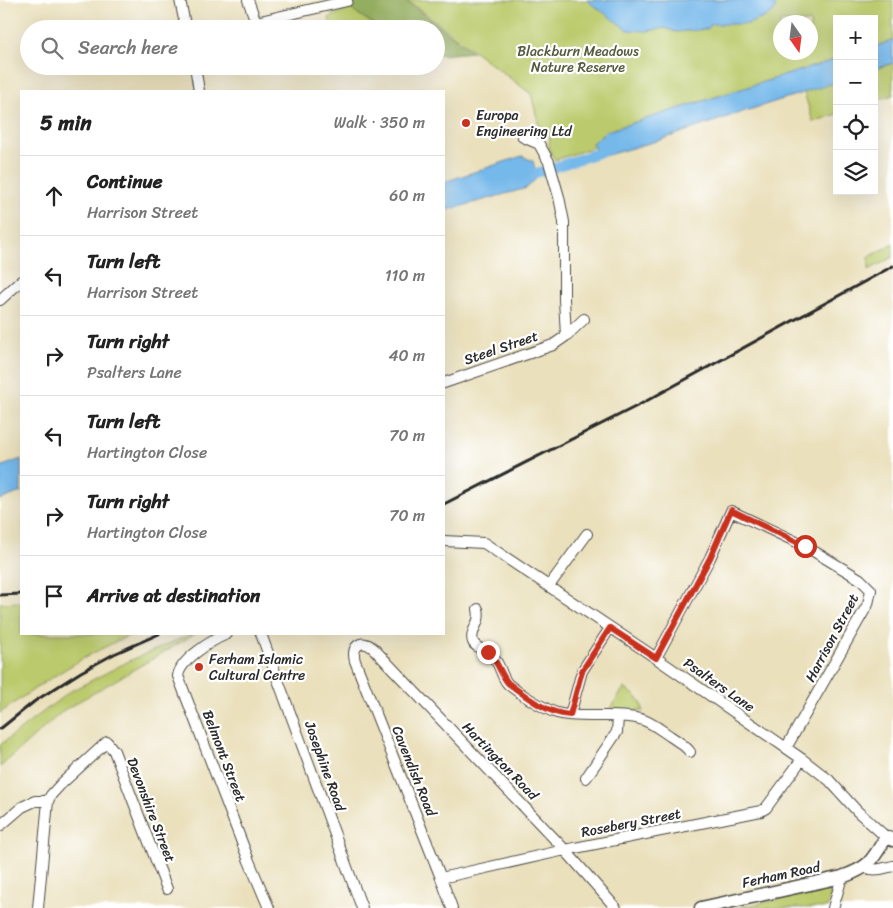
<!DOCTYPE html>
<meta charset="utf-8">
<style>
:root{--surface:#fff;--page:#f6f6f6;--text:#222;--muted:#767676;--line:#e0e0e0}
body{margin:0;font-family:Sriracha,sans-serif;background:var(--page);color:var(--text)}
.controls{position:absolute;right:15px;top:15px;display:grid;overflow:hidden;border-radius:0px;box-shadow:0 5px 20px #0002}
.controls button{width:45px;height:45px;display:grid;place-items:center;padding:0;border:0;border-bottom:1px solid var(--line);background:var(--surface);color:var(--text);font:25px sans-serif}
.compass{position:absolute;left:773px;top:15px;width:45px;height:45px;border-radius:50%;background:var(--surface);box-shadow:0 5px 20px #0002;rotate:166deg}
.stop{position:absolute;width:15px;height:15px;margin:-11px;border:4px solid #c8321e;border-radius:50%;background:#fff}
.stop.end{background:#c8321e;border-color:#fff;box-shadow:0 1px 5px #0008}
.list{margin:0;padding:0;list-style:none}
h2{display:flex;justify-content:space-between;align-items:center;height:65px;margin:0;padding:0 20px;font-size:21px}
h2 small{font-size:16px;font-weight:400;color:var(--muted)}
.list li{display:grid;grid-template-columns:32px 1fr auto;gap:15px;align-items:center;box-sizing:border-box;height:80px;padding:0 20px;border-top:1px solid var(--line)}
.list b{display:block;font-size:19px;white-space:nowrap}
.list p{margin:0;font-size:16px;white-space:nowrap;color:var(--muted)}
.list em{font-size:16px;font-style:normal;color:var(--muted)}
.icon{flex:none;width:28px;height:28px;fill:none;stroke:currentColor;stroke-width:2;stroke-linecap:round;stroke-linejoin:round}
.map{position:relative;flex:none;width:893px;height:908px;overflow:hidden}
.search{position:absolute;background:var(--surface);box-shadow:0 5px 20px #0002;left:20px;top:20px;width:425px;height:55px;display:flex;align-items:center;gap:12px;box-sizing:border-box;padding:0 18px;border-radius:28px;color:var(--muted);font-size:19px}
.panel{position:absolute;background:var(--surface);box-shadow:0 5px 20px #0002;left:20px;top:90px;width:425px;height:545px;border-radius:0px}
.map>svg:first-child{display:block}
.green{fill:#bbca6c;stroke:#737a4c;fill-rule:evenodd}
.forest{fill:#94ae60;stroke:#606c46}
.water{fill:#74b8ea;stroke:#50728a}
.lines{fill:none;stroke-linecap:round;stroke-linejoin:round}
.canal{stroke:#74b8ea;stroke-width:10}
.minor-casing{stroke:#484641;stroke-width:12}
.tertiary-casing{stroke:#484641;stroke-width:15}
.minor{stroke:#fff;stroke-width:10}
.tertiary{stroke:#fff;stroke-width:12}
.rail{stroke:#2b2b2b;stroke-width:3}
.route{stroke:#c8321e;stroke-width:6}
.poi-dot{fill:#c8321e;stroke:#fff;stroke-width:2}
.labels{text-anchor:middle;dominant-baseline:central;stroke-width:4.5;stroke-linejoin:round;paint-order:stroke}
.park-label{font-size:14px;fill:#565b3e;stroke:#fff}
.poi-label{font-size:14px;fill:#2b2b2b;stroke:#fff;text-anchor:start}
.street-label{font-size:14px;fill:#2b2b2b;stroke:#fff}
</style>
<div class="map">
<svg width="893" height="908" viewBox="0 0 893 908">
<rect width="100%" height="100%" fill="#fff"/>
<filter id="ink" filterUnits="userSpaceOnUse"><feTurbulence type="fractalNoise" baseFrequency=".02" numOctaves="2"/><feDisplacementMap in="SourceGraphic" scale="10" xChannelSelector="R" yChannelSelector="G"/><feConvolveMatrix kernelMatrix="1 2 1 2 8 2 1 2 1" color-interpolation-filters="sRGB"/></filter>
<filter id="wash" filterUnits="userSpaceOnUse"><feTurbulence type="fractalNoise" baseFrequency=".0096" numOctaves="4" result="noise"/><feDisplacementMap in="SourceGraphic" scale="20" xChannelSelector="R" yChannelSelector="G"/><feGaussianBlur stdDeviation="1.12" result="paint"/><feColorMatrix in="noise" values="0 0 0 0 0 0 0 0 0 0 0 0 0 0 0 0 0 1.4 0 .05"/><feComposite in="paint" operator="in"/></filter>
<g filter="url(#wash)">
<rect width="100%" height="100%" fill="#eae0bc"/>
<!-- green -->
<path class="green" d="M407 0H893V40L874 47V19H837V59L607 131 592 143 594 147 555 160 549 149 550 131 541 134 531 94ZM780 22H810V52H780Z
M349 8 381 29H331L329 18Z
M893 63V95L874 101V69Z
M837 82V114L813 122 804 92Z
M893 244V257L869 270V257Z
M21 602V634H133C85 654 42 683 0 713V603Z
M191 634H195L64 710 0 767V745L69 692 129 661Z
M624 688C633 694 643 699 643 711H609Z
M833 888 827 908H737Z"/>
<!-- forest -->
<path class="forest" d="M345 0H405L473 52 442 55 436 53V29H381L349 8Z"/>
<!-- water -->
<path class="water" d="M586 0H770L769 2 776 6 773 13 763 18 748 24H711L708 29 676 32 665 28 647 31 628 30Z
M893 40V63L874 69V47Z
M837 59V82L736 114 660 140 604 156 596 152 592 143 607 131Z
M522 156 533 161 537 178 527 188 444 211V182Z
M21 459V492L0 500V467Z"/>
<g class="lines">
<!-- canal -->
<path class="canal" d="M524 176 543 171 610 149"/>
</g>
</g>
<g filter="url(#ink)">
<g class="lines">
<defs>
<path id="minor" d="M180 0 186 29
M248 0 256 22
M226 29 347 1
M195 66 199 91
M523 137 539 144 549 162 559 197 564 222V299L566 336
M0 300 21 281
M444 383 553 345 566 336 584 319
M444 541 484 543 656 658 802 759 829 780 857 811 886 837
M549 586 587 534
M478 609C479 613 479 616 478 620 476 627 470 634 473 642 475 648 490 652 496 661 501 668 502 678 508 684 517 692 546 710 557 713 582 720 615 712 640 719 650 721 661 730 670 736 677 741 685 745 690 752
M227 634C212 640 180 660 178 676L249 861 269 908
M261 634 362 908
M656 658 710 558 731 511 805 546 860 579 871 590 868 604 786 748
M570 715 582 671 610 628
M586 778 617 732 618 717
M0 826 22 807 35 801H48L51 795 61 784 107 742 114 751 167 889
M865 867C874 872 884 868 893 866
M441 878 565 850 761 811 766 808 802 759
M38 908 48 801
M452 908 441 878 355 661C351 646 361 638 373 648L565 850 616 908
M833 908 842 877"/>
<path id="tertiary" d="M701 908 842 877C870 867 872 861 886 837L893 840"/>
</defs>
<!-- minor casing -->
<use href="#minor" class="minor-casing"/>
<!-- tertiary casing -->
<use href="#tertiary" class="tertiary-casing"/>
<!-- minor -->
<use href="#minor" class="minor"/>
<!-- tertiary -->
<use href="#tertiary" class="tertiary"/>
<!-- rail -->
<path class="rail" d="M444 504 639 405 893 266
M0 595 21 594
M0 729 35 701 81 672 114 654 159 634"/>
</g>
</g>
<g class="lines" filter="url(#ink)">
<!-- route -->
<path class="route" d="M488 652C499 662 499 672 508 683 527 697 546 713 570 715L582 671 610 628 656 658 710 558 731 510 805 546"/>
</g>
<!-- markers -->
<g class="poi-dot">
<circle cx="466" cy="123" r="5"/>
<circle cx="199" cy="667" r="5"/>
</g>
<g class="labels">
<!-- park labels -->
<g class="park-label">
<text x="578" y="51">Blackburn Meadows<tspan x="578" dy="16">Nature Reserve</tspan></text>
</g>
<!-- poi labels -->
<g class="poi-label">
<text x="476" y="115">Europa<tspan x="476" dy="16">Engineering Ltd</tspan></text>
<text x="209" y="659">Ferham Islamic<tspan x="209" dy="16">Cultural Centre</tspan></text>
</g>
<!-- street labels -->
<g class="street-label">
<text transform="translate(501 348) rotate(-19)">Steel Street</text>
<text transform="translate(832 638) rotate(-62)">Harrison Street</text>
<text transform="translate(719 685) rotate(35)">Psalters Lane</text>
<text transform="translate(224 756) rotate(69)">Belmont Street</text>
<text transform="translate(500 761) rotate(46)">Hartington Road</text>
<text transform="translate(325 766) rotate(70)">Josephine Road</text>
<text transform="translate(414 771) rotate(68)">Cavendish Road</text>
<text transform="translate(151 810) rotate(69)">Devonshire Street</text>
<text transform="translate(631 823) rotate(-11)">Rosebery Street</text>
<text transform="translate(781 875) rotate(-12)">Ferham Road</text>
</g>
</g>
</svg>
<div class="controls">
<button>+</button>
<button>−</button>
<button><svg class="icon" aria-label="locate" viewBox="0 0 24 24"><circle cx="12" cy="12" r="6"/><path d="M12 2v4M12 18v4M2 12h4M18 12h4"/></svg></button>
<button><svg class="icon" aria-label="layers" viewBox="0 0 24 24"><path d="M12 4l9 5-9 5-9-5zM3 14l9 5 9-5"/></svg></button>
</div>
<svg class="compass" viewBox="-18 -18 36 36"><path d="M0-13l5 13h-10z" fill="#e53935"/><path d="M0 13l5-13h-10z" fill="#767676"/></svg>
<div class="stop" style="left:805px;top:546px"></div>
<div class="stop end" style="left:488px;top:652px"></div>
<div class="search"><svg class="icon" aria-label="search" viewBox="0 0 24 24"><circle cx="10" cy="10" r="6"/><path d="M15 15l6 6"/></svg>Search here</div>
<section class="panel">
<h2>5 min<small>Walk · 350 m</small></h2>
<ul class="list">
<li><svg class="icon" aria-label="ahead" viewBox="0 0 24 24"><path d="M12 20V5M6 11l6-6 6 6"/></svg><div><b>Continue</b><p>Harrison Street</p></div><em>60 m</em></li>
<li><svg class="icon" aria-label="left" viewBox="0 0 24 24"><path d="M17 20v-9H6M10 6l-5 5 5 5"/></svg><div><b>Turn left</b><p>Harrison Street</p></div><em>110 m</em></li>
<li><svg class="icon" aria-label="right" viewBox="0 0 24 24"><path d="M7 20v-9h11M14 6l5 5-5 5"/></svg><div><b>Turn right</b><p>Psalters Lane</p></div><em>40 m</em></li>
<li><svg class="icon" aria-label="left" viewBox="0 0 24 24"><path d="M17 20v-9H6M10 6l-5 5 5 5"/></svg><div><b>Turn left</b><p>Hartington Close</p></div><em>70 m</em></li>
<li><svg class="icon" aria-label="right" viewBox="0 0 24 24"><path d="M7 20v-9h11M14 6l5 5-5 5"/></svg><div><b>Turn right</b><p>Hartington Close</p></div><em>70 m</em></li>
<li><svg class="icon" aria-label="arrive" viewBox="0 0 24 24"><path d="M6 21V4h12l-3 4 3 4H6"/></svg><div><b>Arrive at destination</b></div></li>
</ul>
</section>
</div>
